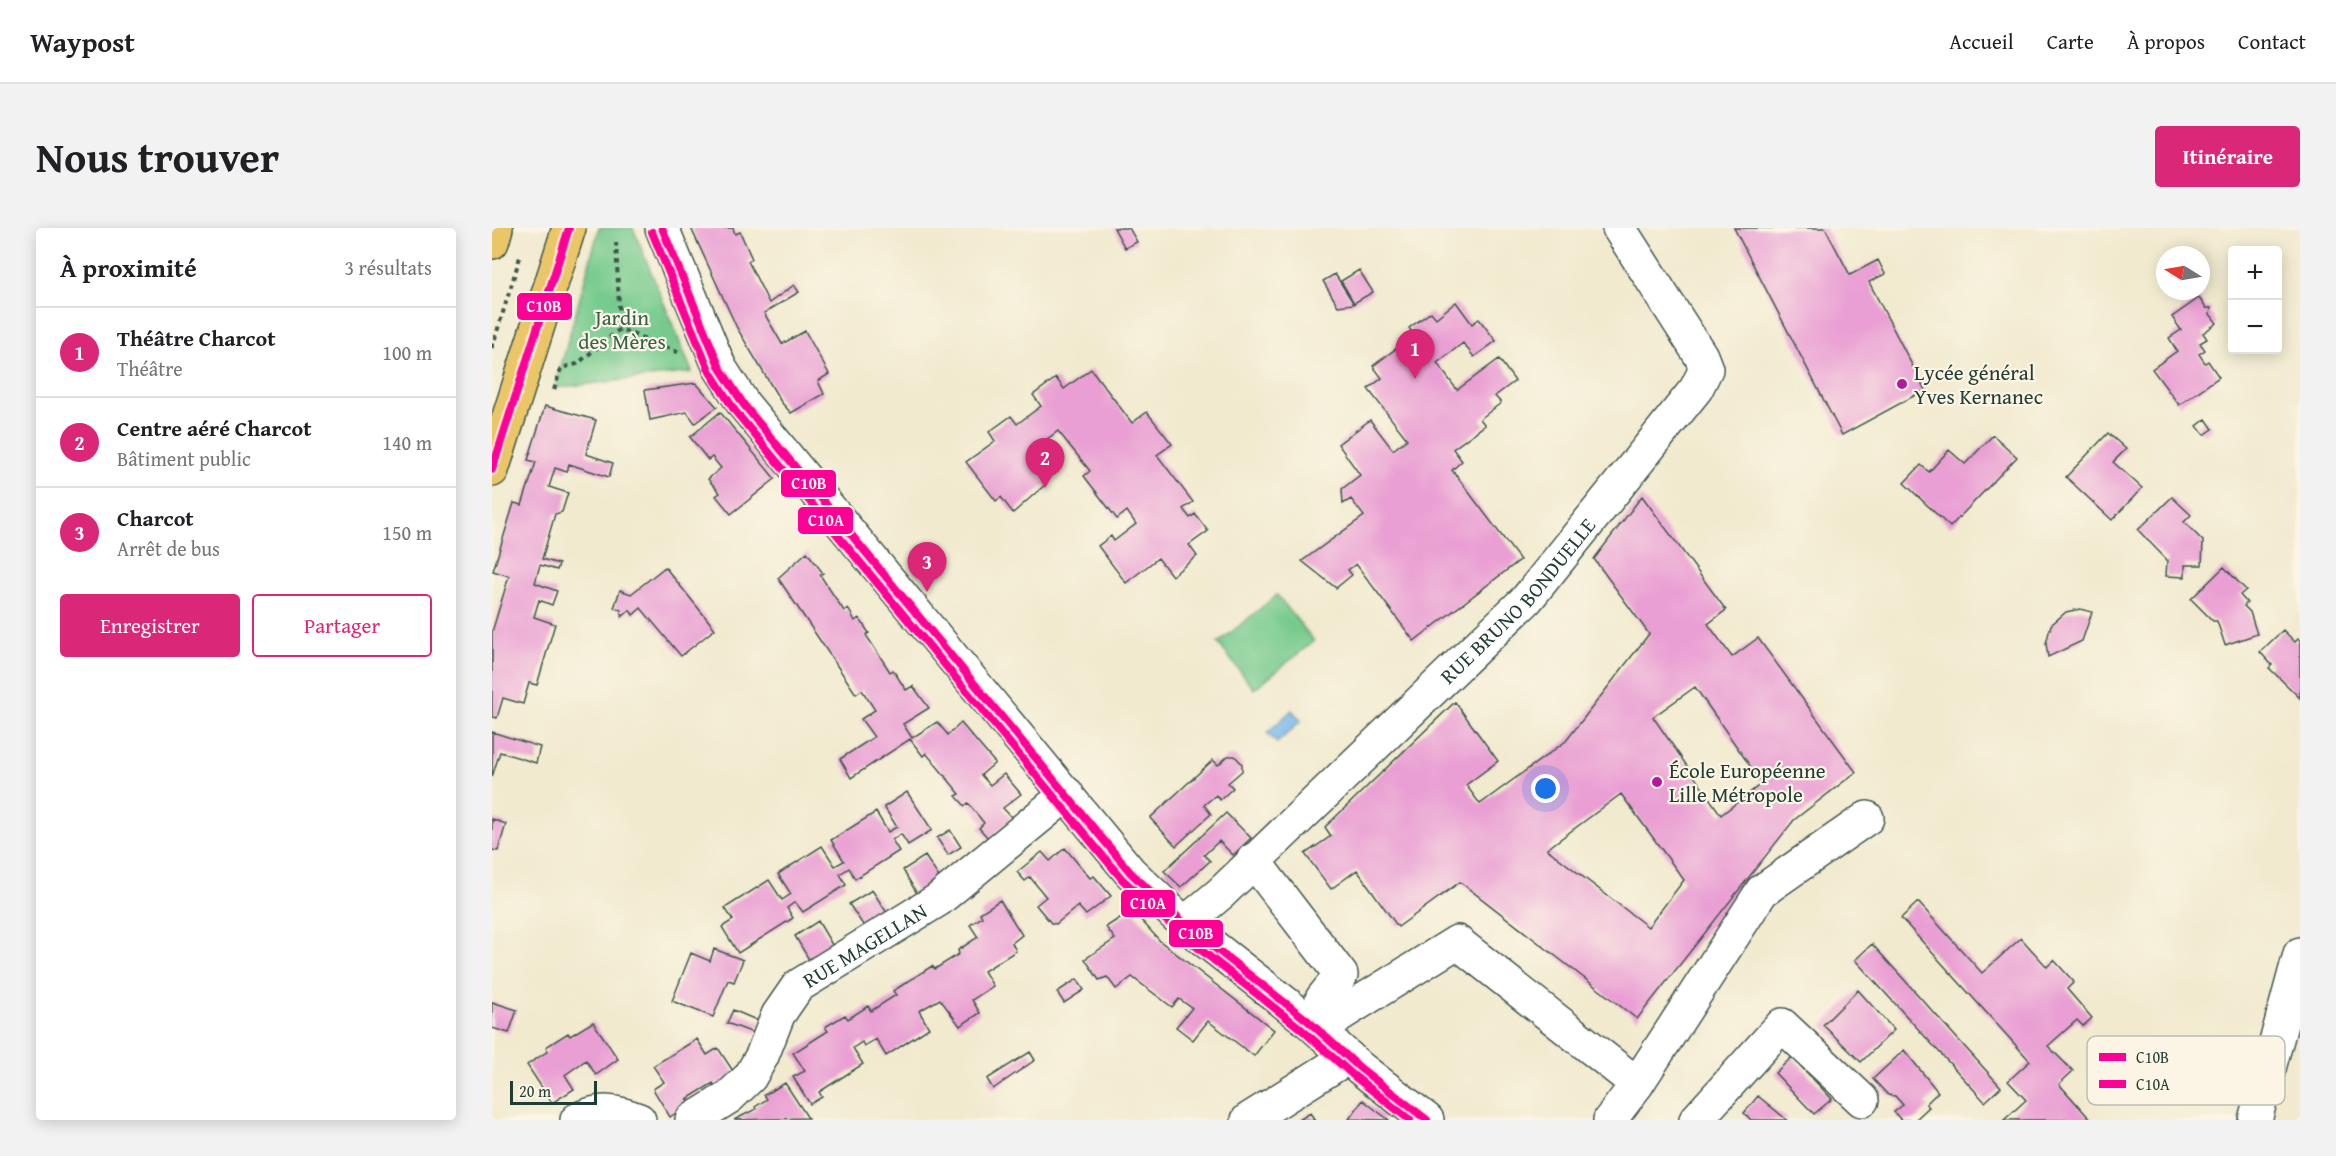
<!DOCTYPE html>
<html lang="fr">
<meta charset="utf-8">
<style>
:root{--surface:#fff;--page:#f2f2f2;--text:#202124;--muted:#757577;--line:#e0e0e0;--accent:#db2777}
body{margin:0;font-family:"Gentium Book Plus",serif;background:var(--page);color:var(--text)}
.controls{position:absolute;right:18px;top:18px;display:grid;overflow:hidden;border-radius:6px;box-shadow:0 3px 15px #0003}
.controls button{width:54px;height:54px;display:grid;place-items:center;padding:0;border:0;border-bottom:2px solid var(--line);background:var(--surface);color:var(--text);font:30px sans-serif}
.compass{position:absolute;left:1664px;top:18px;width:54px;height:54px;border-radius:50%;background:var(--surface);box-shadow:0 3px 15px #0003;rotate:281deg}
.scale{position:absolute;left:18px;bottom:15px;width:87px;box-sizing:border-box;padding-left:6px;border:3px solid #1f3d34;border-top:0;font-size:16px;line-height:21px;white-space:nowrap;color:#1f3d34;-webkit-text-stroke:4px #fcf5e5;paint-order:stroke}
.you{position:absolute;left:1054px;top:561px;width:21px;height:21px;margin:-15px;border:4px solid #fff;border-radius:50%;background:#1a73e8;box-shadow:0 0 0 9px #1a73e833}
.badge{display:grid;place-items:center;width:39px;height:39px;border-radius:50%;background:var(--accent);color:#fff;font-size:20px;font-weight:700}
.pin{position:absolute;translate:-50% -50px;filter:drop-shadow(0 2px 3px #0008)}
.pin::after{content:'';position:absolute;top:32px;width:21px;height:18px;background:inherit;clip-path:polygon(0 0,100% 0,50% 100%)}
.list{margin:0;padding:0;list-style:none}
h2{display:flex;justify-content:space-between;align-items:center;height:78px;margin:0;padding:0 24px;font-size:26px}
h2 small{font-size:20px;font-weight:400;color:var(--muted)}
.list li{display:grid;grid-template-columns:39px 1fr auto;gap:18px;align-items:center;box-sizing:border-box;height:90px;padding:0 24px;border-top:2px solid var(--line)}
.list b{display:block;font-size:22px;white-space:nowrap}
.list p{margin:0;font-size:20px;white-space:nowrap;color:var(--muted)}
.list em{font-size:20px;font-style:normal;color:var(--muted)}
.actions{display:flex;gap:12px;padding:18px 24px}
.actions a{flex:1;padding:14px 0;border:2px solid var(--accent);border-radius:6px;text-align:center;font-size:21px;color:var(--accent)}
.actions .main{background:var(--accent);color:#fff}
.map{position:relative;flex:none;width:1808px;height:892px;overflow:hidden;border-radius:6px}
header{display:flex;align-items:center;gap:36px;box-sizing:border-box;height:84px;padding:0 30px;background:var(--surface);border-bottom:2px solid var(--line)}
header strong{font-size:28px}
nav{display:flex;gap:33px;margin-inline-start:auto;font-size:21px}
.intro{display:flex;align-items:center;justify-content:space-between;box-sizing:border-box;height:144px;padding:0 36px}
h1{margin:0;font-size:42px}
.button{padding:15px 27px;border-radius:6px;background:var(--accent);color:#fff;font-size:21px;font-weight:700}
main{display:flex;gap:36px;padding:0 36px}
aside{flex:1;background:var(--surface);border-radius:6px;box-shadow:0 3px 15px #0003}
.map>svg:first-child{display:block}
.green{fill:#76ca8d;stroke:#4a8460;stroke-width:1.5}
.water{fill:#77b7eb;stroke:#4b7a90;stroke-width:1.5}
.building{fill:#e99fd3;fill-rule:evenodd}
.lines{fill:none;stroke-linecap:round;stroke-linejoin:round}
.minor-casing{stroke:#3e574b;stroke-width:36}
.major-casing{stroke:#3e574b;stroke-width:36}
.path{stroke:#3e574b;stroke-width:4;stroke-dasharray:4.5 4.5;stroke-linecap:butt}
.minor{stroke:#fff;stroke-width:33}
.major{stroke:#ebc669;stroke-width:33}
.bus-1-casing{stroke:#fcf5e5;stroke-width:12}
.bus-2-casing{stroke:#fcf5e5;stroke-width:12}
.bus-1{stroke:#ff0096;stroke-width:8}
.bus-2{stroke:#ff0096;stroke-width:8}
.poi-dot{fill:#b5179e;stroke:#fcf5e5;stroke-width:2}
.labels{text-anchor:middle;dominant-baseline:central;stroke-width:4.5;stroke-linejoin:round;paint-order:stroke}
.park-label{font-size:21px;fill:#35604a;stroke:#fcf5e5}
.poi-label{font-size:21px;fill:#1f3d34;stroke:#fcf5e5;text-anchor:start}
.street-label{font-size:21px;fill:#1f3d34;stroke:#fcf5e5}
.key{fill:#fcf5e5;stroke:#babeb0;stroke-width:1.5}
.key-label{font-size:16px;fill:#1f3d34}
.line-badge{stroke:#fcf5e5;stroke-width:2}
.badge-label{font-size:16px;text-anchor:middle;font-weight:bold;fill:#fff}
</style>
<header>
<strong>Waypost</strong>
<nav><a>Accueil</a><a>Carte</a><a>À propos</a><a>Contact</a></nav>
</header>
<div class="intro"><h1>Nous trouver</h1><a class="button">Itinéraire</a></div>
<main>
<aside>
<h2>À proximité<small>3 résultats</small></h2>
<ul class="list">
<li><span class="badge">1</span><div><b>Théâtre Charcot</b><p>Théâtre</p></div><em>100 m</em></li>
<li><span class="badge">2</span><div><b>Centre aéré Charcot</b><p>Bâtiment public</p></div><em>140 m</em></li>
<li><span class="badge">3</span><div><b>Charcot</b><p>Arrêt de bus</p></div><em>150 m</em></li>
</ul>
<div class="actions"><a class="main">Enregistrer</a><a>Partager</a></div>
</aside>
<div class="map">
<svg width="1808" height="892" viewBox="0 0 1808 892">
<rect width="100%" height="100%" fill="#fcf5e5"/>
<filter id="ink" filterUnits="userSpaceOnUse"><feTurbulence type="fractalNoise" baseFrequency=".0167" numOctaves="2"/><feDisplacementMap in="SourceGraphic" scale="12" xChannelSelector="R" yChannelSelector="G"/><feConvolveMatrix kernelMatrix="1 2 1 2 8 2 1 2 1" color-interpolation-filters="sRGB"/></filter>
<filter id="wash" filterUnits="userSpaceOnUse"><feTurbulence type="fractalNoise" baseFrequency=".008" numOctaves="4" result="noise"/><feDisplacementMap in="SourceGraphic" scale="24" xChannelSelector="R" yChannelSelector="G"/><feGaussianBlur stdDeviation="1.35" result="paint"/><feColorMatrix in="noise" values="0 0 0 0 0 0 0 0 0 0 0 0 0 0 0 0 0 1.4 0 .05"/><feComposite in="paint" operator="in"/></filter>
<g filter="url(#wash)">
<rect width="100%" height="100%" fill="#f1eacf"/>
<!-- green -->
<path class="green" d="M107 0H141L200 144 63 160Z
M785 367 822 413 762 461 726 415Z"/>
<!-- water -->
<path class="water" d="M800 482 809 493 785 515 775 505Z"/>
<g id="blocks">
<!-- building -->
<path class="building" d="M199 0H241L243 6 248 4 260 31 256 33 277 75 302 57 307 64 272 85 290 116 313 103 337 146 326 153 332 166 299 185 289 174 245 100Z
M622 0H637L645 14 633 20Z
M1242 0H1333L1358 47 1386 32 1393 46 1377 54 1433 162 1350 207Z
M867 42 881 64 862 75 849 53Z
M843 46 862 76 846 78 831 53Z
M1707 70 1714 80H1719L1718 86 1725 95 1711 105 1715 111 1708 115 1713 122 1707 126 1713 135 1716 133 1727 149 1687 177 1660 141 1685 123 1677 110 1689 102 1680 89Z
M964 74 980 96 987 91 1004 113 982 129 971 115 945 135 965 162 1007 131 1023 153 1003 168 1009 175 988 191 993 197 961 221 970 233 960 242 1028 332 922 413 864 336 856 342 860 347 844 360 810 333 872 288 859 271 851 276 850 261 868 247 846 216 878 192 901 222 915 211 876 161 890 150 881 138 922 107 917 100 939 84 944 90Z
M599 141 640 195 655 184 680 216 665 227 701 274 691 281 698 290 703 286 716 303 697 317 705 328 680 348 666 330 634 355 606 318 619 308 622 313 644 296 635 283 625 291 592 248 598 243 566 203 550 215 564 233 547 246 554 256 521 285 509 269 504 273 474 234 503 213 497 204 519 188 525 196 549 178 541 167 564 150 572 161Z
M204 155 225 179 203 195 195 184 158 192 153 162Z
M53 178 104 192 94 226 121 235 117 249 77 236 75 244 63 240 57 259 76 265 70 284 63 286 50 331 67 336 65 342 48 337 43 355 65 363 60 377 47 372 42 389 63 396 45 457 37 455 31 476 11 470 5 490 0 489V404L17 348 1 343 22 275 30 277 44 234 36 232Z
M228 184 283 251 239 286 224 268 228 265 216 251 229 240 220 229 216 232 198 209Z
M1714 191 1721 201 1712 207 1705 198Z
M1616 205 1634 221 1621 234 1650 260 1620 292 1574 249Z
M1501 207 1525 229 1458 299 1412 255 1429 237 1437 244 1457 222 1473 236Z
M1150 268 1234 382 1216 396 1240 429 1266 410 1364 544 1302 592 1145 791 968 654 906 699 865 642 839 661 813 626 839 608 833 599 963 474 1006 533 974 557 988 576 1074 513 1157 406 1102 331ZM1203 459 1270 555 1229 587 1161 489ZM1129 566 1192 652 1156 699 1055 621Z
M1680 269 1699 287 1692 294 1711 313 1710 337H1693V349L1674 348 1675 332 1646 302Z
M315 324 331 345 328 347 352 383 356 380 363 393 367 390 377 405 374 407 398 444 401 442 414 462 421 458 437 480 411 496 420 510 445 494 456 507 469 495 503 535 489 547 498 557 512 546 529 566 511 580 520 590 497 611 487 600 492 595 476 575 473 578 464 568 468 566 434 525 431 528 418 511 359 550 348 531 382 509 369 491 383 482 370 462 364 466 286 350Z
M173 339 223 401 189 428 149 380 141 387 138 382 130 389 129 382 122 380 128 362 139 366Z
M1732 339 1754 362 1748 367 1755 375 1752 378 1758 384 1765 406 1733 417 1725 393H1721L1699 371Z
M1588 381 1600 384 1590 413 1556 429 1554 415 1559 397 1574 384Z
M1791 402 1803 414 1806 411 1808 413V470L1777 440 1780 437 1768 424Z
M0 504 48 519 44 535 8 524 0 549Z
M736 528H743L750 536V543L736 555 741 560 728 572 724 567 712 577 719 586 684 618 658 590 721 532 726 537Z
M415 564 440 602 416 617 409 606 400 612 407 623 363 651 357 640 348 646 354 657 311 684 303 674 295 680 301 690 246 725 230 699 241 692 233 680 277 652 290 672 299 666 286 646 330 618 343 638 352 633 339 612 384 584 396 604 401 601 405 599 392 579Z
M734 585 759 610 741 627 727 613 712 627 718 633 689 659 672 643Z
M0 591 14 596 6 623 0 622Z
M458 602 469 619 456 627 445 610Z
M573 620 598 650 602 648 619 668 594 687 586 678 564 696 559 695 544 677 554 669 538 649 533 653 525 644 550 624 558 633Z
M433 628 450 654 427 669 411 642Z
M380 662 397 688 375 703 357 676Z
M508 672 530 707 520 715 524 723 492 743 501 758 480 772 488 785 468 798 448 771 427 783 437 800 394 828 384 811 372 818 370 814 361 820 371 836 327 864 330 869 318 876 301 849 313 843 301 825 336 803 333 799 353 787 356 791 376 778 379 783 404 767 401 763 440 738 443 741 467 726 466 722 486 709 478 697 490 689 488 685Z
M1426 674 1490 745 1529 710 1555 739 1562 732 1582 754 1575 761 1600 790 1591 798 1585 792 1556 818 1581 843 1567 856 1599 892H1512L1534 872 1516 853 1538 833 1409 690Z
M640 682 668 713 782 802 762 828 716 793 701 812 684 799 700 780 687 771 680 779 640 749 624 761 615 749 607 752 593 731 623 711 614 699Z
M326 693 342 720 319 735 303 708Z
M1380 716 1509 859 1493 874 1363 732Z
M222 721 251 732 242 754 236 752 221 789 180 773 199 725 218 733Z
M585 751 592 762 572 775 565 764Z
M1366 762 1402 802 1369 834 1331 797Z
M0 774 25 782 17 805 0 800Z
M241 782 269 794 264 806 235 795Z
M101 794 126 831 104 847 94 832 73 847 82 861 60 875 35 837 56 823 54 819 76 805 78 808Z
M205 811 215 827 226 820 243 846 223 859 221 855 195 871 198 875 178 889 161 861 172 854 161 838Z
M1412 822 1446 864 1434 876 1437 879 1423 892H1409L1402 884 1411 877 1403 868 1396 867 1381 851Z
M538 824 543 832 501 861 495 851Z
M1300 829 1340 871 1322 886 1283 845Z
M293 855 316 890 242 892 264 881 263 879 275 871 272 867Z
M1266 868 1295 892H1259L1252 885Z
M871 872 885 883 897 892 857 891Z
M818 885 823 892H807Z"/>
</g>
</g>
<g filter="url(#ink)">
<use href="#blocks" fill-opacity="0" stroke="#3e574b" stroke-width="1.5"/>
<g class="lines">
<defs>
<g id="minor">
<path d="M170 0 228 140 252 177 638 644 696 699 815 792 868 840 935 892"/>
<path d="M761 632 849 747 830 771"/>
<path id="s1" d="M692 696 729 665 1035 371 1204 161 1214 141 1209 128 1127 0"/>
<path d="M830 805 849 786 965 714 1145 856 1118 892"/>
<path d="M1145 856 1270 663 1375 590"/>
<path d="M85 892C108 880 124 883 147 892"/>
<path id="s2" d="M200 892 237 869 258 849 270 828 286 787 306 758 446 672 575 566"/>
<path d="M756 892 856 829"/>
<path d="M1204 892 1290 797 1370 872"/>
<path d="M1763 892 1808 726"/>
</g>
<path id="major" d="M0 14 4 0
M0 242 77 0"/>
</defs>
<!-- minor casing -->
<use href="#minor" class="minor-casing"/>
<!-- major casing -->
<use href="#major" class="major-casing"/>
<!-- path -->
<path class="path" d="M124 14 128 101
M0 120 28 29
M62 162 69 140 85 136 128 101 188 125"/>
<!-- minor -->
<use href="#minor" class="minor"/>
<!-- major -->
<use href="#major" class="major"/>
<defs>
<path id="bus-1" d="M170 0 228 140 252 177 638 644 696 699 815 792 868 840 935 892
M0 242 77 0"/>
<path id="bus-2" d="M160 4 218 144 243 183 630 651 690 707 808 800 862 848 918 892"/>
</defs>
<!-- bus-1 casing -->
<use href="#bus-1" class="bus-1-casing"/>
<!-- bus-2 casing -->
<use href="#bus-2" class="bus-2-casing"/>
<!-- bus-1 -->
<use href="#bus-1" class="bus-1"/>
<!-- bus-2 -->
<use href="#bus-2" class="bus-2"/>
</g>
</g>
<!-- markers -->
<g class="poi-dot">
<circle cx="1410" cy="156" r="6"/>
<circle cx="1165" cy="554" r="6"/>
</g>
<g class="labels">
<!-- park labels -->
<g class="park-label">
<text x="130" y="89">Jardin<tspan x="130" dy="24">des Mères</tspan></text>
</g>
<!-- poi labels -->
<g class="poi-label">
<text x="1422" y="144">Lycée général<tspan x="1422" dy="24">Yves Kernanec</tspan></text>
<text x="1177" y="542">École Européenne<tspan x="1177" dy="24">Lille Métropole</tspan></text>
</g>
<!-- street labels -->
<g class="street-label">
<text stroke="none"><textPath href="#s1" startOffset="465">RUE BRUNO BONDUELLE</textPath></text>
<text stroke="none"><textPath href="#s2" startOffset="254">RUE MAGELLAN</textPath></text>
</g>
</g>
<!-- legend -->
<rect x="1595" y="808" width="198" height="69" rx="9" class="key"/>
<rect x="1607" y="825" width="27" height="8" fill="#ff0096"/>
<rect x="1607" y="852" width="27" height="8" fill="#ff0096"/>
<g class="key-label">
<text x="1644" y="835">C10B</text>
<text x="1644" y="862">C10A</text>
</g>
<g class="line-badge">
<rect x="24" y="64" width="57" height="29" rx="6" fill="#ff0096"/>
<rect x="288" y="241" width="57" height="29" rx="6" fill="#ff0096"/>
<rect x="305" y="278" width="57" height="29" rx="6" fill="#ff0096"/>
<rect x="628" y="661" width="56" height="29" rx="6" fill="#ff0096"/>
<rect x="676" y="691" width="56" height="29" rx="6" fill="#ff0096"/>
</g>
<g class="badge-label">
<text x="52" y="84">C10B</text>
<text x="317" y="261">C10B</text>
<text x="334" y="298">C10A</text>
<text x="656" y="681">C10A</text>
<text x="704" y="711">C10B</text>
</g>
</svg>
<div class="controls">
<button>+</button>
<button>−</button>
</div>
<svg class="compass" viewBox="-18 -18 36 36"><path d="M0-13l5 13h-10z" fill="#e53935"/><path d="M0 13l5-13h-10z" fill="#757577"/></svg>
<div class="scale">20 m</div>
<div class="you"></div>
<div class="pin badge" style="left:923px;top:151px">1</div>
<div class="pin badge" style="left:553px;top:260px">2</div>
<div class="pin badge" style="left:435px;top:364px">3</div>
</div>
</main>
